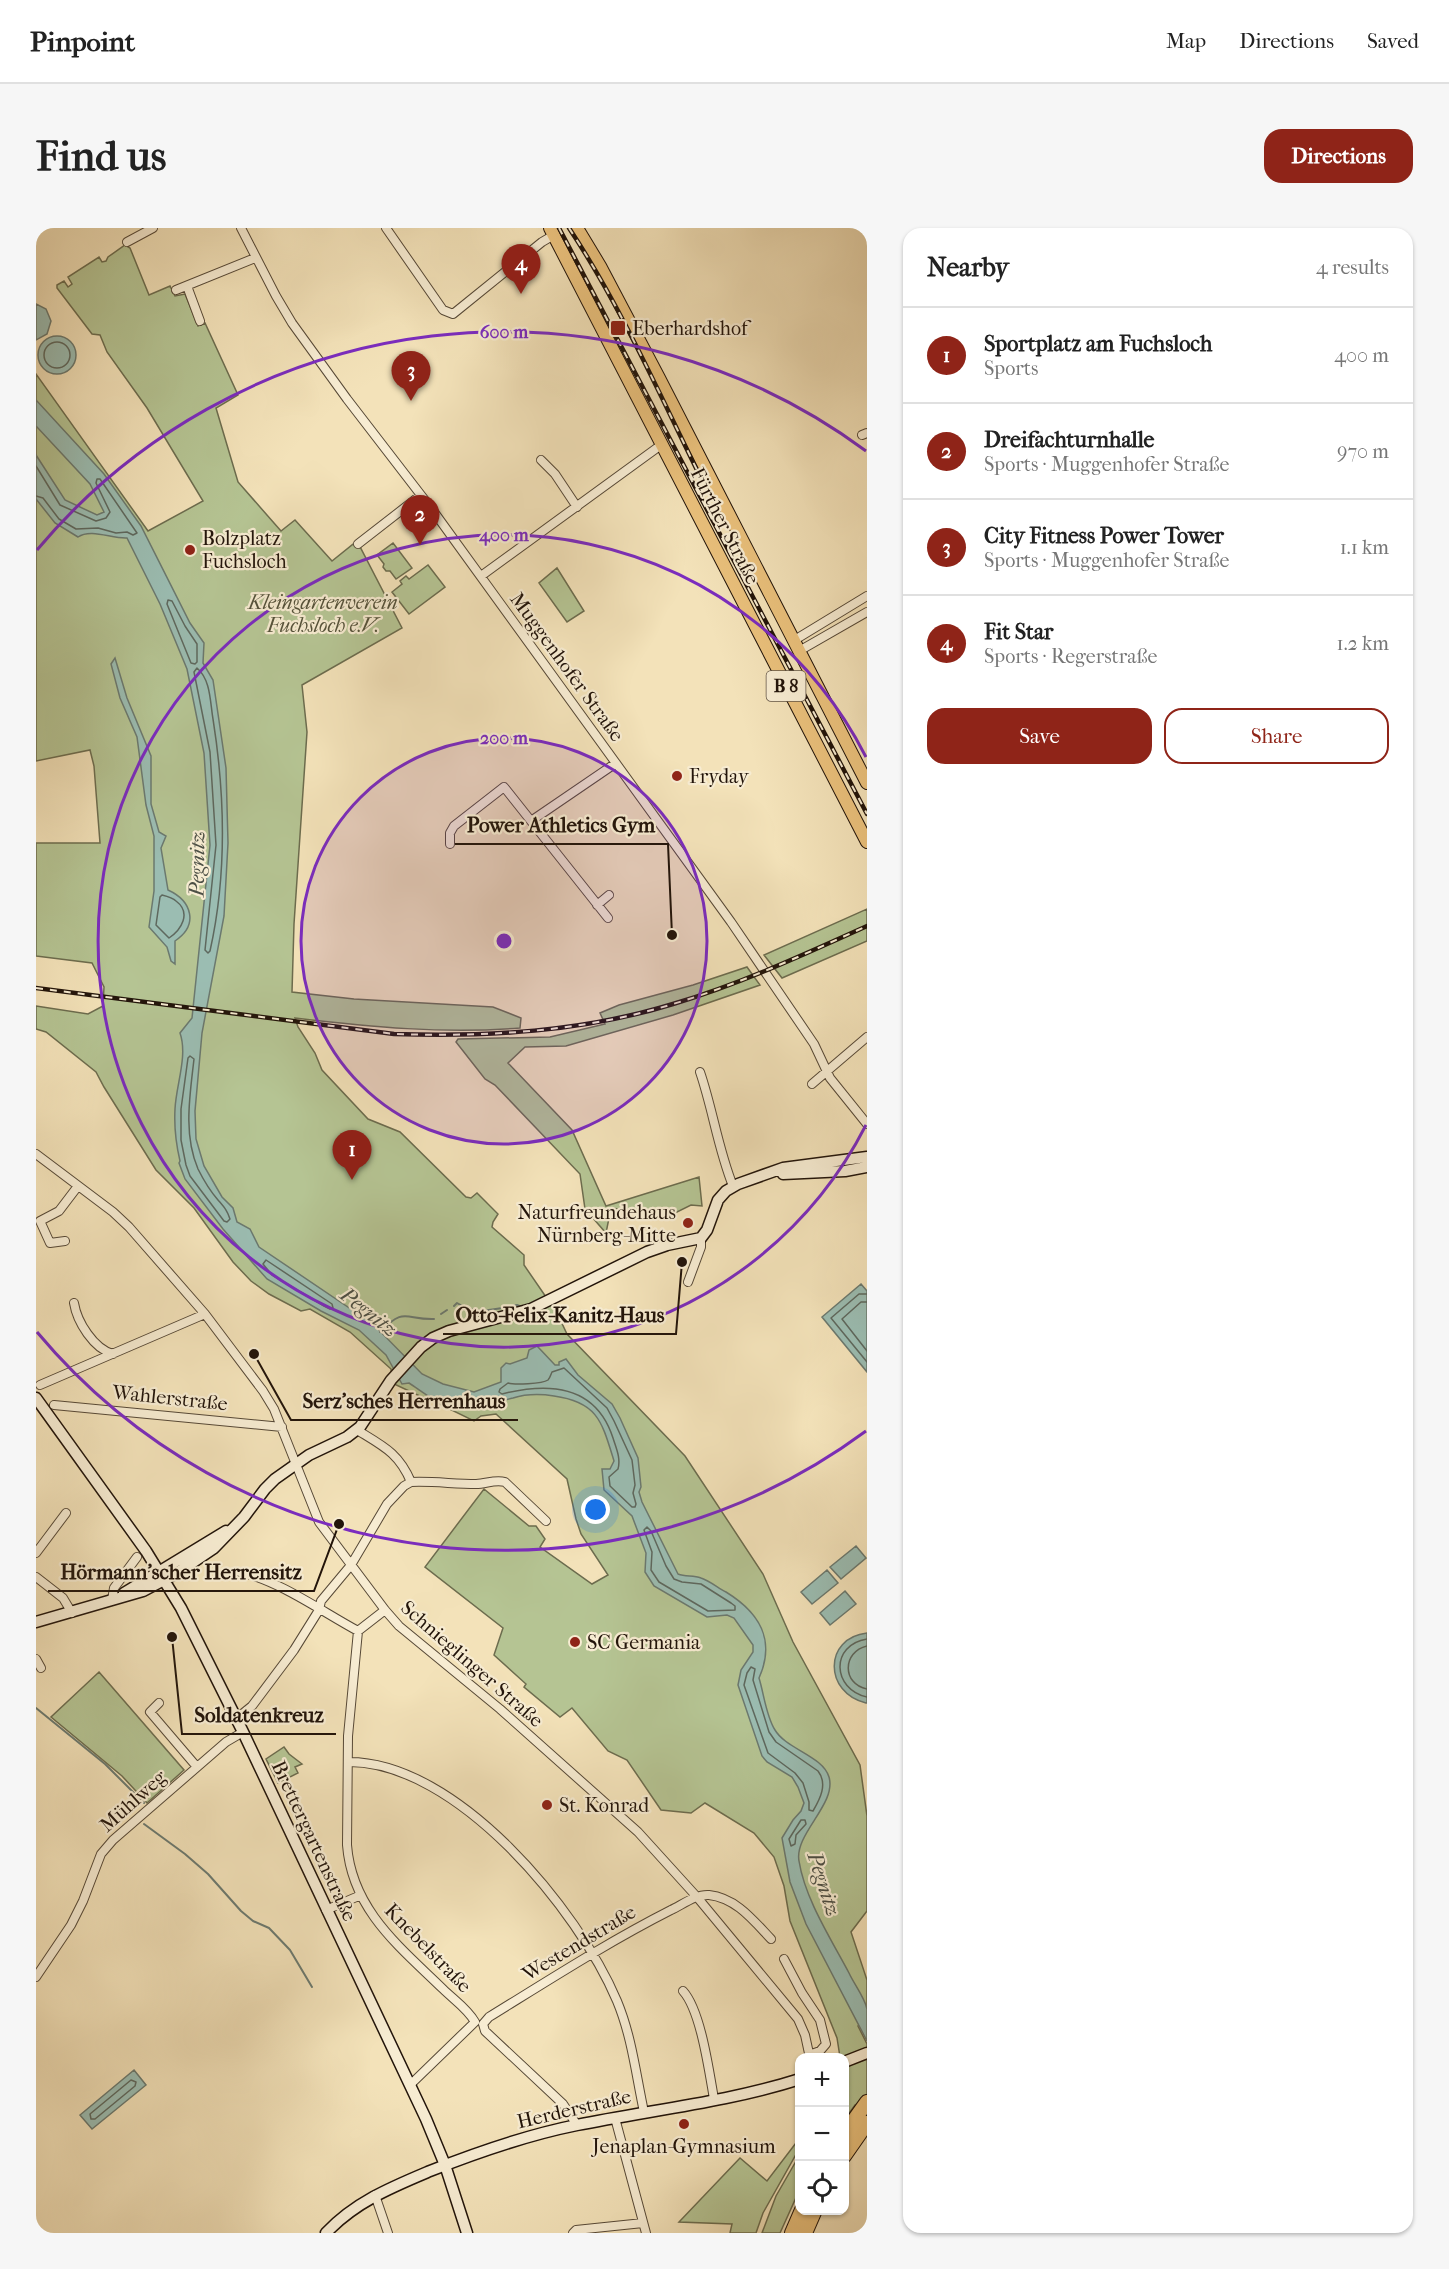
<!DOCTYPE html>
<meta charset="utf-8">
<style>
:root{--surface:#fff;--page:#f6f6f6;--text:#222;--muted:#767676;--line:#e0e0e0;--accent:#8f2418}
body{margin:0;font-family:"IM FELL French Canon",serif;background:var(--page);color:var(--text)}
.controls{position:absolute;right:18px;bottom:18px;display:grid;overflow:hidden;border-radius:12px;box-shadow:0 2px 4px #0004}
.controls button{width:54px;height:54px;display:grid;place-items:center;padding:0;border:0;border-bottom:2px solid var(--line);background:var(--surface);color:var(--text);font:30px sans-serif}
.you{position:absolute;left:560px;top:1282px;width:21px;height:21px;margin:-15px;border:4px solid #fff;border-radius:50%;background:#1a73e8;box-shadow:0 0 0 9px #1a73e833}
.badge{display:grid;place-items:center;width:39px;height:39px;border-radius:50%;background:var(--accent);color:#fff;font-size:20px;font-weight:700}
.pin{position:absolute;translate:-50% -50px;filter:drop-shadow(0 2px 3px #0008)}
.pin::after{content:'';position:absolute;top:32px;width:21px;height:18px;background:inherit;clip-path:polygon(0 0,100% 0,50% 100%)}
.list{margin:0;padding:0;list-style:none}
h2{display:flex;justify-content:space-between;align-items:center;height:78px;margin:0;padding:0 24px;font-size:26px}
h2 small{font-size:20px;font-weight:400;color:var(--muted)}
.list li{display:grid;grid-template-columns:39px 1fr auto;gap:18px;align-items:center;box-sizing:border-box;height:96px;padding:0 24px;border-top:2px solid var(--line)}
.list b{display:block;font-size:22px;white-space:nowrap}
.list p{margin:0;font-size:20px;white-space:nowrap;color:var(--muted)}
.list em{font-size:20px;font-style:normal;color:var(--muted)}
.actions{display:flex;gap:12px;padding:18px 24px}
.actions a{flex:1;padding:14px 0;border:2px solid var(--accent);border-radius:18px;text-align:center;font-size:21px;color:var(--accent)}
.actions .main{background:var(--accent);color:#fff}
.icon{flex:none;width:33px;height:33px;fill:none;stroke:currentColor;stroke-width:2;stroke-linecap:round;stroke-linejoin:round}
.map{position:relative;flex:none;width:831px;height:2005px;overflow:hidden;border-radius:18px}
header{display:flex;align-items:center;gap:36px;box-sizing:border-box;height:84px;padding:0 30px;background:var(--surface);border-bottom:2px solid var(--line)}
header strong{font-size:28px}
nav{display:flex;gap:33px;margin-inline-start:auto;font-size:21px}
.intro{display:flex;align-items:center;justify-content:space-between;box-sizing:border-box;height:144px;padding:0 36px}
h1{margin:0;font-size:42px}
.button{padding:15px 27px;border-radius:18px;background:var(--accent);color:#fff;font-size:21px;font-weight:700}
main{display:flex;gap:36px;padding:0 36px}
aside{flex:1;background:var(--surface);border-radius:18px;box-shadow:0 2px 4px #0004}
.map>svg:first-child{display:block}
.green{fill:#b5c493;stroke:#6c6c4e;stroke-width:1.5}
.water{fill:#9bbdb2;stroke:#6b796f;stroke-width:1.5}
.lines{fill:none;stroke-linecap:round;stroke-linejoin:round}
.shore{stroke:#5e685e;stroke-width:1.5}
.stream{stroke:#6b796f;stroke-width:2}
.street-casing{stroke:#564836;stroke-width:10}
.secondary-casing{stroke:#22140a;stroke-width:13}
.primary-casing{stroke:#22140a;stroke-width:14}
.highway-casing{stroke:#22140a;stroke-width:16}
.street{stroke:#f7ecd2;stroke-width:8}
.secondary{stroke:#f7ecd2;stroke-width:10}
.primary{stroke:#eac17c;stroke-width:12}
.highway{stroke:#eac17c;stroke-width:14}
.rail-casing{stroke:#22140a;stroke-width:4.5}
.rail{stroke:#f7ecd2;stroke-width:2;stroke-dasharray:7;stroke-linecap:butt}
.ring{fill:none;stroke:#7b2cbf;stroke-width:3}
.poi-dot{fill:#8f2418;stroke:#f7ecd2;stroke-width:2}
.labels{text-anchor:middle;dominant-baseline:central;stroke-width:4.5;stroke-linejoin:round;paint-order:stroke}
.shield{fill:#f7ecd2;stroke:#625546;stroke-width:1.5}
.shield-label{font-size:18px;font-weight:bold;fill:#22140a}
.poi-label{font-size:20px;fill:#22140a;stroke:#f7ecd2;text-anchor:start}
.street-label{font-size:20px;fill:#22140a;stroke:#f7ecd2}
.park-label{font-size:20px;font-style:italic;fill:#55523a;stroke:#f7ecd2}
.water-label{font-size:21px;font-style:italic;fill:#4c4f45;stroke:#f7ecd2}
.centre{fill:#7b2cbf;stroke:#f7ecd2;stroke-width:3}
.ring-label{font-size:18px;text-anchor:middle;font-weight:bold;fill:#7b2cbf;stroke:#f7ecd2;stroke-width:4.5;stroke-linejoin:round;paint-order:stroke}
.leader{fill:none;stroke:#22140a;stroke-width:2}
.callout-dot{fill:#22140a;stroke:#f7ecd2;stroke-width:2}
.callout-label{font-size:21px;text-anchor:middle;font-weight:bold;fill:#22140a;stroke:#f7ecd2;stroke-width:4.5;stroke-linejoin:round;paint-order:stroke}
</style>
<header>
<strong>Pinpoint</strong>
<nav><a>Map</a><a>Directions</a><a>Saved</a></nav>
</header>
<div class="intro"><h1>Find us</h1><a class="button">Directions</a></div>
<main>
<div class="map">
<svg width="831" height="2005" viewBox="0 0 831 2005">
<rect width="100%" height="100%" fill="#f3e2b9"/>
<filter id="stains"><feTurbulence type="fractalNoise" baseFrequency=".00333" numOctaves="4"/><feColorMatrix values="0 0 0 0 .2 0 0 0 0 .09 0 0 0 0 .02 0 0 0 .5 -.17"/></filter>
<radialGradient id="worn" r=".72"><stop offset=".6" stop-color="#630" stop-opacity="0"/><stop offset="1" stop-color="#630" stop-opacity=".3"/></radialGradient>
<!-- green -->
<path class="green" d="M89 17 94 20 113 67 134 58 139 68 149 66 162 98 169 95 202 167 180 180 202 254 245 303 259 292 296 333 321 313 366 400 266 457 271 504 258 696 256 764 318 771 457 779 485 790 484 800C407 806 335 799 259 790L262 799 279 825 286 842 332 891 364 904 430 969 435 970 441 965 462 986 457 994 456 999 488 1027V1037L521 1085 531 1106 649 1228 727 1346 757 1414 824 1537 831 1588V1683L815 1704 831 1752V1792L822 1798 831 1816V1905L819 1877 809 1891 808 1830 804 1829 801 1810 754 1693 748 1658 738 1629 718 1605 669 1575 655 1585 625 1582 591 1532 572 1523 536 1480 524 1489 488 1459 490 1456 458 1427 467 1400 389 1339 448 1261 493 1298H500L509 1311 504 1319 556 1356 572 1347 545 1306 540 1291 531 1251 460 1186 445 1188 438 1193 391 1170H388L356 1155 355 1141 314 1104 274 1081 265 1083 233 1066 215 1053 197 1034 158 980 120 942 68 859 60 844 10 804 0 801V778L52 786 67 778 68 759 56 735 0 728V615H64L58 538 54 522 0 533V146L112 303 167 273 111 180 71 124 64 107 56 106 21 60V57L28 53 32 59 36 56 32 49 63 29 66 34 70 33 72 29Z
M357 315 376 340 360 351 354 343H350L347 339 348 336 341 327Z
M392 337 409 359 373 386 356 364 366 356 364 353 370 348 373 351Z
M521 340 548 383 531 394 503 355Z
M831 681V713L746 750 728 727Z
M711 739 724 757 637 787 530 818 489 819 472 835 536 902 570 978 663 949 666 978 655 977 633 988 575 980 570 1005 549 981 544 946 459 857 449 851 420 814 422 811 514 809 569 796 564 785 583 777 657 757Z
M63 1444 148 1542 111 1575 86 1548 15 1489Z
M248 1519 253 1526 266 1536 259 1539 262 1545 242 1555 230 1531Z
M763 1911V1921L727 1985 720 2005H694L696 1996 643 1994 704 1930 731 1953Z
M763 1928V1963L744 2005H726L740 1968Z"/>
<!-- water -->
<path class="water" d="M0 76 10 81 15 93 11 106 0 112Z
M2 127a19 19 0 1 1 38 0a19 19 0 1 1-38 0Z
M0 172 68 246 105 298 154 395 168 415 167 435 177 452 190 540 192 615 188 688 166 805 159 883 160 911 168 938 186 969 197 980 201 994 214 1001 223 1019 337 1096 386 1146 407 1156 438 1164 465 1154V1140L470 1135 474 1136 491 1130 493 1122 501 1118 519 1137H523V1134L530 1131 542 1147 576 1176 584 1190 602 1230 605 1259 603 1264 606 1274 642 1346C650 1349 657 1347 665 1350 674 1353 682 1360 690 1364 724 1385 740 1412 723 1450 728 1466 730 1488 739 1502 750 1521 787 1528 793 1549 801 1576 758 1606 763 1633 769 1671 795 1711 813 1745 818 1756 829 1770 831 1781 831 1792 831 1803 831 1813L770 1696 754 1654 746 1610 757 1592 765 1583 768 1575 762 1559 756 1549 731 1534 726 1528 702 1457 705 1442 717 1424V1417L698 1390 691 1387 671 1389 618 1358 609 1344 610 1325 596 1288 568 1262 566 1241H574L578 1233C566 1194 562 1174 518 1168 505 1166 490 1166 477 1170 454 1175 432 1184 409 1177 397 1173 384 1162 373 1155L366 1156 350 1127 323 1102 285 1083 231 1051 187 1001 149 951 143 935 144 933C140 916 138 899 139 881 140 857 152 828 144 805L156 790 174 617 168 525 151 441 124 376 91 310C76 311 55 300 42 309L19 295 0 271V227L29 272 61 287 68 284 54 256 0 198Z
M79 430 91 470 115 528V576L123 604 130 608 125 620 132 662C156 673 163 697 139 713V736L135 733 131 719 113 699 118 663V608L110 577 101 509 84 470 75 436Z
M825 1056 831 1063V1144L786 1089Z
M820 1318 830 1330 805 1351 794 1339Z
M791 1342 802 1355 776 1376 765 1364Z
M809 1363 820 1376 794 1397 784 1385Z
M831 1405V1475H830C788 1465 787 1410 831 1405Z
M98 1842 110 1857 56 1901 44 1887Z"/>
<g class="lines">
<!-- shore -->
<path class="shore" d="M8 127a13 13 0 1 1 26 0a13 13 0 1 1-26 0Z
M0 238 24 277 60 293 70 290 74 284 60 255 61 251H64L101 305 97 307 91 304 80 305 62 300 40 301 23 291 7 270 0 268
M132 372 136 373 149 398 161 416V434L159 436 155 435 131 376Z
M161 440C175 452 174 474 177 491 189 567 191 647 174 723L172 725 169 722 180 617 174 524 158 444Z
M126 667C130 668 137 670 140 673 156 685 145 702 133 710L120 697 124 669Z
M154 828 158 831C154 867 147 906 162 941 167 951 175 964 182 972 188 979 191 982 194 991L191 994 188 993 154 948 150 937 145 912V881L152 830Z
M230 1032 296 1076 297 1080 294 1081 288 1078 236 1047 227 1036Z
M831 1066H823L795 1090 831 1134
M831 1074H825L806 1091 831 1123
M528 1140 571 1180 578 1193 596 1232 599 1257 597 1265 600 1276 599 1279H596L574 1258 573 1249 582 1241C585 1230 580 1220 577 1210 560 1157 513 1154 466 1166L463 1164 464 1161 472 1155C478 1157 506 1156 512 1152 514 1150 515 1146 516 1144Z
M611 1299 615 1303 630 1338 638 1351 646 1354 665 1356 695 1375 699 1378V1382L672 1383 623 1354 615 1342 616 1324 608 1302Z
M831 1411C794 1417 796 1461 831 1469
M831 1418C806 1424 806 1456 831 1461
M715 1439 719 1441 717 1452 733 1504 740 1514 782 1543C792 1556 784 1571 777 1583L773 1582V1574L767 1555 759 1545 732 1525 708 1457 711 1445Z
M765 1592H769L770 1596 760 1607 759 1616 755 1618 753 1611Z
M95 1852 100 1854 99 1858 59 1891H55L54 1886Z"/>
<!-- stream -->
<path class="stream" d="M418 1078 421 1075C441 1088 459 1081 481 1077L486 1079
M405 1086 411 1082
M344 1104C369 1078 369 1092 398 1091
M0 1480 69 1536 108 1575
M108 1596 149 1626 172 1646 205 1683 217 1693 233 1700 254 1722 276 1759"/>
<defs>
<path id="street" d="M205 0 240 68 256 95 311 171 398 284 695 694 778 816 794 850 831 896
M350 0 407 82 417 86 506 14 518 7
M91 14 117 0
M151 58 164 93
M140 62 219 30
M826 207 831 205
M505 232 519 246 541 279
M322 316 385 267
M445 348 625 217
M757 413 831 368
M763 423 831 384
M495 593 580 535
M414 616V605L418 598 468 559 572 690
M561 677 573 667
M664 844C677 882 682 921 697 958
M776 856 831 809
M0 926 77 984 93 999 169 1086 227 1163 238 1181 283 1294 349 1382 363 1398 464 1481 602 1604 661 1669 762 1791 769 1807 774 1830
M29 1013 14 1015 4 993 23 983 42 958
M652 1054 665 1019V1010
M38 1075C41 1094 58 1121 77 1126
M4 1157 169 1086
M18 1177 246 1199
M321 1202C347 1218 363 1225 375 1254 397 1253 418 1256 440 1256 450 1256 459 1251 469 1254L510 1293
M0 1325 30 1285
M204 1344C244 1353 285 1383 322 1403L349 1382
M0 1349 27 1370 36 1385
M76 1372 78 1360 101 1329
M322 1403 312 1508 311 1617C316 1682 364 1719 407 1761 417 1771 432 1781 439 1794L374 1857
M0 1431 5 1440
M123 1475 114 1484 161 1539
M200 1491 216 1478 258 1422 283 1382 285 1373 315 1337 351 1276 368 1258 375 1254
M313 1534C421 1534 542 1681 581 1773 596 1809 600 1847 608 1884
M290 1682 325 1667
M748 1731 766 1765 784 1792 790 1816 784 1823 773 1827
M0 1749 35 1697 47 1673 65 1626 77 1612 190 1514 207 1504
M647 1763C665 1783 673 1843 678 1871
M579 1890 610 2005
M541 1897 527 1876 449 1803 447 1796 453 1789C513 1752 572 1714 635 1682 646 1677 660 1666 673 1667 700 1670 717 1692 735 1711
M339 1967 352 2005
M537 2005 540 2002 607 1995"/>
<path id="secondary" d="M747 946 809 943 831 939
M0 1170 110 1323 145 1380 207 1504 390 1891 409 1937 431 2005
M88 1365 190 1303
M0 1394 107 1363 141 1345 178 1320 208 1289 229 1261 239 1251 273 1227 311 1209 324 1199 355 1152 385 1119 397 1110 413 1103 495 1081 611 1024 631 1017 665 1010 671 1002 682 972 690 963 702 956 747 940 831 929
M808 1834 831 1825
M290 2005C319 1974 356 1959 394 1943 442 1924 491 1907 541 1897 615 1882 692 1874 764 1851"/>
<path id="primary" d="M514 0 831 614
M541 0 564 38 623 150 831 555"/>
<path id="highway" d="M808 1906 831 1874
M808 1928 831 1895
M756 2005 766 1982
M769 2005 779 1982"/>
</defs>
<!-- street casing -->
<use href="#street" class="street-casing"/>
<!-- secondary casing -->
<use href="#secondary" class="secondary-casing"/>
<!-- primary casing -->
<use href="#primary" class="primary-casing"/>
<!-- highway casing -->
<use href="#highway" class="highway-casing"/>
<!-- street -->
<use href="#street" class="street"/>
<!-- secondary -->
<use href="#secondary" class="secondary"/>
<!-- primary -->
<use href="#primary" class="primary"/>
<!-- highway -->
<use href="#highway" class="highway"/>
<defs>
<path id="rail" d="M523 0 831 586
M533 0C584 77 622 163 663 246
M0 760 358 806C451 809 546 804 637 776 704 756 767 727 831 698"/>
</defs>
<!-- rail casing -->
<use href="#rail" class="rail-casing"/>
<!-- rail -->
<use href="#rail" class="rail"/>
</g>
<!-- distance rings -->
<circle cx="468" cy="713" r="203" fill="#7b2cbf" fill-opacity=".12"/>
<g class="ring">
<circle cx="468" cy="713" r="203"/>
<path d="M830 897A406 406 0 1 1 830 529"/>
<path d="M830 1203A609 609 0 0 1 1 1104M1 322A609 609 0 0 1 830 223"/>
</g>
<!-- markers -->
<g class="poi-dot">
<rect x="574" y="92" width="16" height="16" rx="3"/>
<circle cx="154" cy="322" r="6"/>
<circle cx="641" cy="548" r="6"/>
<circle cx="652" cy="995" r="6"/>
<circle cx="539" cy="1414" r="6"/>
<circle cx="511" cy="1577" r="6"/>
<circle cx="648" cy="1896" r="6"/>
</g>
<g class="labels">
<!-- shield labels -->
<rect class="shield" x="730.5" y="443" width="39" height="30" rx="4.5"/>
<g class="shield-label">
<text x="750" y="458">B 8</text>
</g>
<!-- poi labels -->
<g class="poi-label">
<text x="596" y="100">Eberhardshof</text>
<text x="166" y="310">Bolzplatz<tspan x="166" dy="23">Fuchsloch</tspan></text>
<text x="653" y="548">Fryday</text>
<text x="640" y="984" text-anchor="end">Naturfreundehaus<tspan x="640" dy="23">Nürnberg-Mitte</tspan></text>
<text x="551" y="1414">SC Germania</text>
<text x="523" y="1577">St. Konrad</text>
<text x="648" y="1918" text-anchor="middle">Jenaplan-Gymnasium</text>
</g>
<!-- street labels -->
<g class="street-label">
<text transform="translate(689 298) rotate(63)">Fürther Straße</text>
<text transform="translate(531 439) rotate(54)">Muggenhofer Straße</text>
<text transform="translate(134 1170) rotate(6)">Wahlerstraße</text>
<text transform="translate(436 1436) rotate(41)">Schnieglinger Straße</text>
<text transform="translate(97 1573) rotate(-42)">Mühlweg</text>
<text transform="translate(278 1613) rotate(65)">Brettergartenstraße</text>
<text transform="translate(543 1715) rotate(-31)">Westendstraße</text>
<text transform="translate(392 1720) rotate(46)">Knebelstraße</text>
<text transform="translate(538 1881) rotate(-13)">Herderstraße</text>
</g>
<!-- park labels -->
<g class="park-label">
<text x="287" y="374">Kleingartenverein<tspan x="287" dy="23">Fuchsloch e.V.</tspan></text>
</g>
<!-- water labels -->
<g class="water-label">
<text transform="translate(161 636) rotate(-89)">Pegnitz</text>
<text transform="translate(333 1084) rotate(38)">Pegnitz</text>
<text transform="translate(788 1656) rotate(72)">Pegnitz</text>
</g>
</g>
<circle cx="468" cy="713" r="9" class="centre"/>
<g class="ring-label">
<text x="468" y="110">600 m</text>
<text x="468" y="313">400 m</text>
<text x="468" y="516">200 m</text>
</g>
<!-- callouts -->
<path class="leader" d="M636 707L632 616H419M646 1034L640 1106H407M218 1126L255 1192H482M303 1296L278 1363H12M136 1409L146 1506H300"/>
<g class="callout-dot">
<circle cx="636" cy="707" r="6"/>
<circle cx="646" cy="1034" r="6"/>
<circle cx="218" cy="1126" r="6"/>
<circle cx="303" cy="1296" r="6"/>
<circle cx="136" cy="1409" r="6"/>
</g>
<g class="callout-label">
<text x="525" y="604">Power Athletics Gym</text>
<text x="524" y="1094">Otto-Felix-Kanitz-Haus</text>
<text x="368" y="1180">Serz’sches Herrenhaus</text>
<text x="145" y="1351">Hörmann’scher Herrensitz</text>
<text x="223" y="1494">Soldatenkreuz</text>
</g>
<rect width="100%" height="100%" filter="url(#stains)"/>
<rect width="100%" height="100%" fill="url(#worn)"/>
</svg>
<div class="controls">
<button>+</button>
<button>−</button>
<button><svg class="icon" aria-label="locate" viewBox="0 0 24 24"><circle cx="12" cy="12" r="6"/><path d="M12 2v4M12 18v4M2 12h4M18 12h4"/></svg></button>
</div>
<div class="you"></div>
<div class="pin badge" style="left:316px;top:952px">1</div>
<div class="pin badge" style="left:384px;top:317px">2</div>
<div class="pin badge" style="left:375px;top:173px">3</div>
<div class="pin badge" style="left:485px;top:66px">4</div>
</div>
<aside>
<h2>Nearby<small>4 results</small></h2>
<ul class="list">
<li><span class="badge">1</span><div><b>Sportplatz am Fuchsloch</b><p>Sports</p></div><em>400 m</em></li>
<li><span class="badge">2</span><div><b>Dreifachturnhalle</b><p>Sports · Muggenhofer Straße</p></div><em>970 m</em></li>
<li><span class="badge">3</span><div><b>City Fitness Power Tower</b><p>Sports · Muggenhofer Straße</p></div><em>1.1 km</em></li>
<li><span class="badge">4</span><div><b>Fit Star</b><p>Sports · Regerstraße</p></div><em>1.2 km</em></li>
</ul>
<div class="actions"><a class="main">Save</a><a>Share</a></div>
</aside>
</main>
